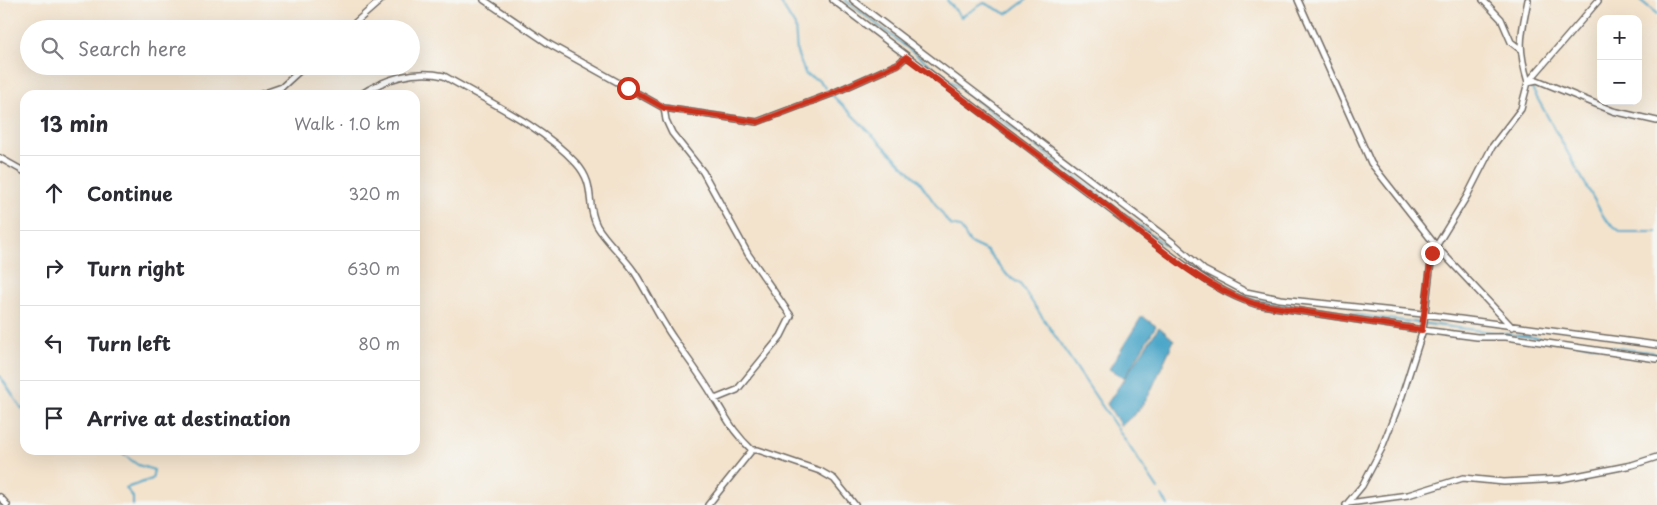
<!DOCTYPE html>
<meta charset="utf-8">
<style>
:root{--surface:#fff;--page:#f7f7f7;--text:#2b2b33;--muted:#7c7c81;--line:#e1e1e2}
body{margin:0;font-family:"Playpen Sans",sans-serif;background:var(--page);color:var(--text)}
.controls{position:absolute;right:15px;top:15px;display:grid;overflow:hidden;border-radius:10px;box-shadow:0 5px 20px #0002}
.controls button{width:45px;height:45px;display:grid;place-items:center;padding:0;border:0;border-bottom:1px solid var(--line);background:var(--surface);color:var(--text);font:25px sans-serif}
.stop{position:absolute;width:15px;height:15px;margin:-11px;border:4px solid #c8321e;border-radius:50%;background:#fff}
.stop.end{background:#c8321e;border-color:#fff;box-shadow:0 1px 5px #0008}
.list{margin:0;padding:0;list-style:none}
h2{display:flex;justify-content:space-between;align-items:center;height:65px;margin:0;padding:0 20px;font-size:21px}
h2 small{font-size:16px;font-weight:400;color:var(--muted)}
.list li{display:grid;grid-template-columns:32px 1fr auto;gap:15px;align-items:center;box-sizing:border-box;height:75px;padding:0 20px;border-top:1px solid var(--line)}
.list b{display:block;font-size:19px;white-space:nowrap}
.list em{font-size:16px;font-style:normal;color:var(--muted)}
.icon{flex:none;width:28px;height:28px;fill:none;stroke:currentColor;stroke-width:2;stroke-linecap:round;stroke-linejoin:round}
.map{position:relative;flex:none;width:1657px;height:505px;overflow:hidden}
.search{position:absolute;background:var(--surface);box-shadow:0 5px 20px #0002;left:20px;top:20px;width:400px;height:55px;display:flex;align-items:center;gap:12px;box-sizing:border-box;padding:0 18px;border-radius:28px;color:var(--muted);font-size:19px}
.panel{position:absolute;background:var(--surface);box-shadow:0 5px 20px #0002;left:20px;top:90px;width:400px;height:365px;border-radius:15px}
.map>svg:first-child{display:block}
.water{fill:#4aa5c8;stroke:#3a687a}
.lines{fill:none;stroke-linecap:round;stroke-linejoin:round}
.stream{stroke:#4aa5c8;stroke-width:2}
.minor-casing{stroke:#716b64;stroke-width:8}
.minor{stroke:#fff;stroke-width:5}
.route{stroke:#c8321e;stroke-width:6}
</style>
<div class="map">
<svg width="1657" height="505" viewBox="0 0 1657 505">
<rect width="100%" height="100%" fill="#f6f6f2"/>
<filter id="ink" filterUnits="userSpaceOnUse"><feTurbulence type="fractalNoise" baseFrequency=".02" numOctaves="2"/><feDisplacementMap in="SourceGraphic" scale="10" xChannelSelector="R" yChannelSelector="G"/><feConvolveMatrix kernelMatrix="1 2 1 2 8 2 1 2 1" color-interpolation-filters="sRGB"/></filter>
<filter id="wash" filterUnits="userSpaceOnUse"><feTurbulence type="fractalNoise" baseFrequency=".0096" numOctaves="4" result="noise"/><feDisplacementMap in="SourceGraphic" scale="20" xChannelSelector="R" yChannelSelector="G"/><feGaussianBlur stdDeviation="1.12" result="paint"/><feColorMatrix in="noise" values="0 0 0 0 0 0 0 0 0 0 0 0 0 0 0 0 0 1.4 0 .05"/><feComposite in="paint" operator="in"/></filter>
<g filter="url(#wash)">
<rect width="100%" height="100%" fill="#f3e3cd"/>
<!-- water -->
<path class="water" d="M1142 316 1156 326 1124 378 1109 369Z
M1159 327 1174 340 1149 395 1138 411 1121 426 1107 404Z"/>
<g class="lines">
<!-- stream -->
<path class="stream" d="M779 0 795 26 797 53 806 75 819 80 826 88
M845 0 1215 283
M947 0 961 17 984 3 1007 14 1026 0
M1640 0 1657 14
M1531 87 1605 219 1621 232H1657
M832 95 919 181 950 225 960 227 970 243 987 251 1008 276 1020 284 1158 489
M1243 297 1302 308 1657 353
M0 376 22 409H25
M117 450 138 465 154 470 152 479 126 488 133 497V505
M1162 496 1168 505"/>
</g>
</g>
<g filter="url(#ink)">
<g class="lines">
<defs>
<path id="minor" d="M484 0 549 44 664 108 757 122 831 94 898 64 906 57
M833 0 1169 254C1197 274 1222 294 1255 304L1423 330 1477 337H1506L1657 359
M853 0 1172 242 1204 270 1229 283 1246 292 1280 299 1423 314 1657 345
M1298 0 1371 163 1437 247 1512 327
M1483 0 1501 19 1511 42 1520 49
M1528 0C1521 36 1517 45 1528 82
M348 29 381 0
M1529 81 1598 1
M259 95 282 87 305 66
M360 95C384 79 415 69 444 76 487 101 542 126 576 163 597 186 585 203 597 226 608 244 624 256 635 273 649 295 659 318 674 339 687 358 702 377 714 398 728 420 732 431 752 450H758L820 471 834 479 855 505
M664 108 666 120 672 133 703 172 748 254 791 316 781 336 737 390 715 399
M0 158 25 172
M0 497 7 505
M1349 503 1408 495 1463 478 1504 482 1561 479 1632 465 1657 457
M708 505 752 450
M1346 505 1362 486 1381 450 1401 399 1423 330 1432 253 1467 196 1492 147 1521 109 1528 82 1537 80 1613 111 1657 121"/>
</defs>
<!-- minor casing -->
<use href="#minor" class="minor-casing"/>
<!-- minor -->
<use href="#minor" class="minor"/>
</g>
</g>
<g class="lines" filter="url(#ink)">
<!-- route -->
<path class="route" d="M628 88 664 108 758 122 831 94 898 64 906 57C972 106 1038 155 1104 204 1149 239 1200 287 1255 304L1422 330 1432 253"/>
</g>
</svg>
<div class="controls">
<button>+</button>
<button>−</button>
</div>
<div class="stop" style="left:628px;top:88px"></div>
<div class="stop end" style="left:1432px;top:253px"></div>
<div class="search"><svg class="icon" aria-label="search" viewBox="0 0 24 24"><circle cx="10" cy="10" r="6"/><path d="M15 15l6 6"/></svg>Search here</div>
<section class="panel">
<h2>13 min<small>Walk · 1.0 km</small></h2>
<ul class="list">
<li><svg class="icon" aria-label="ahead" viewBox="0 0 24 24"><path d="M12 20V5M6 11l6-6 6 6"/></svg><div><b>Continue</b></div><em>320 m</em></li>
<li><svg class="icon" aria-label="right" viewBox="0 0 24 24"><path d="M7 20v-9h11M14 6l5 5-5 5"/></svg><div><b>Turn right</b></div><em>630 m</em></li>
<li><svg class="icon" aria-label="left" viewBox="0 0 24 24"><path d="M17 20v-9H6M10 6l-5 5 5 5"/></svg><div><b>Turn left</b></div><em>80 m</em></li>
<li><svg class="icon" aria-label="arrive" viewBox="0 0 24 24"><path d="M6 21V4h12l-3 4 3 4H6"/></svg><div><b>Arrive at destination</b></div></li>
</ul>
</section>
</div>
